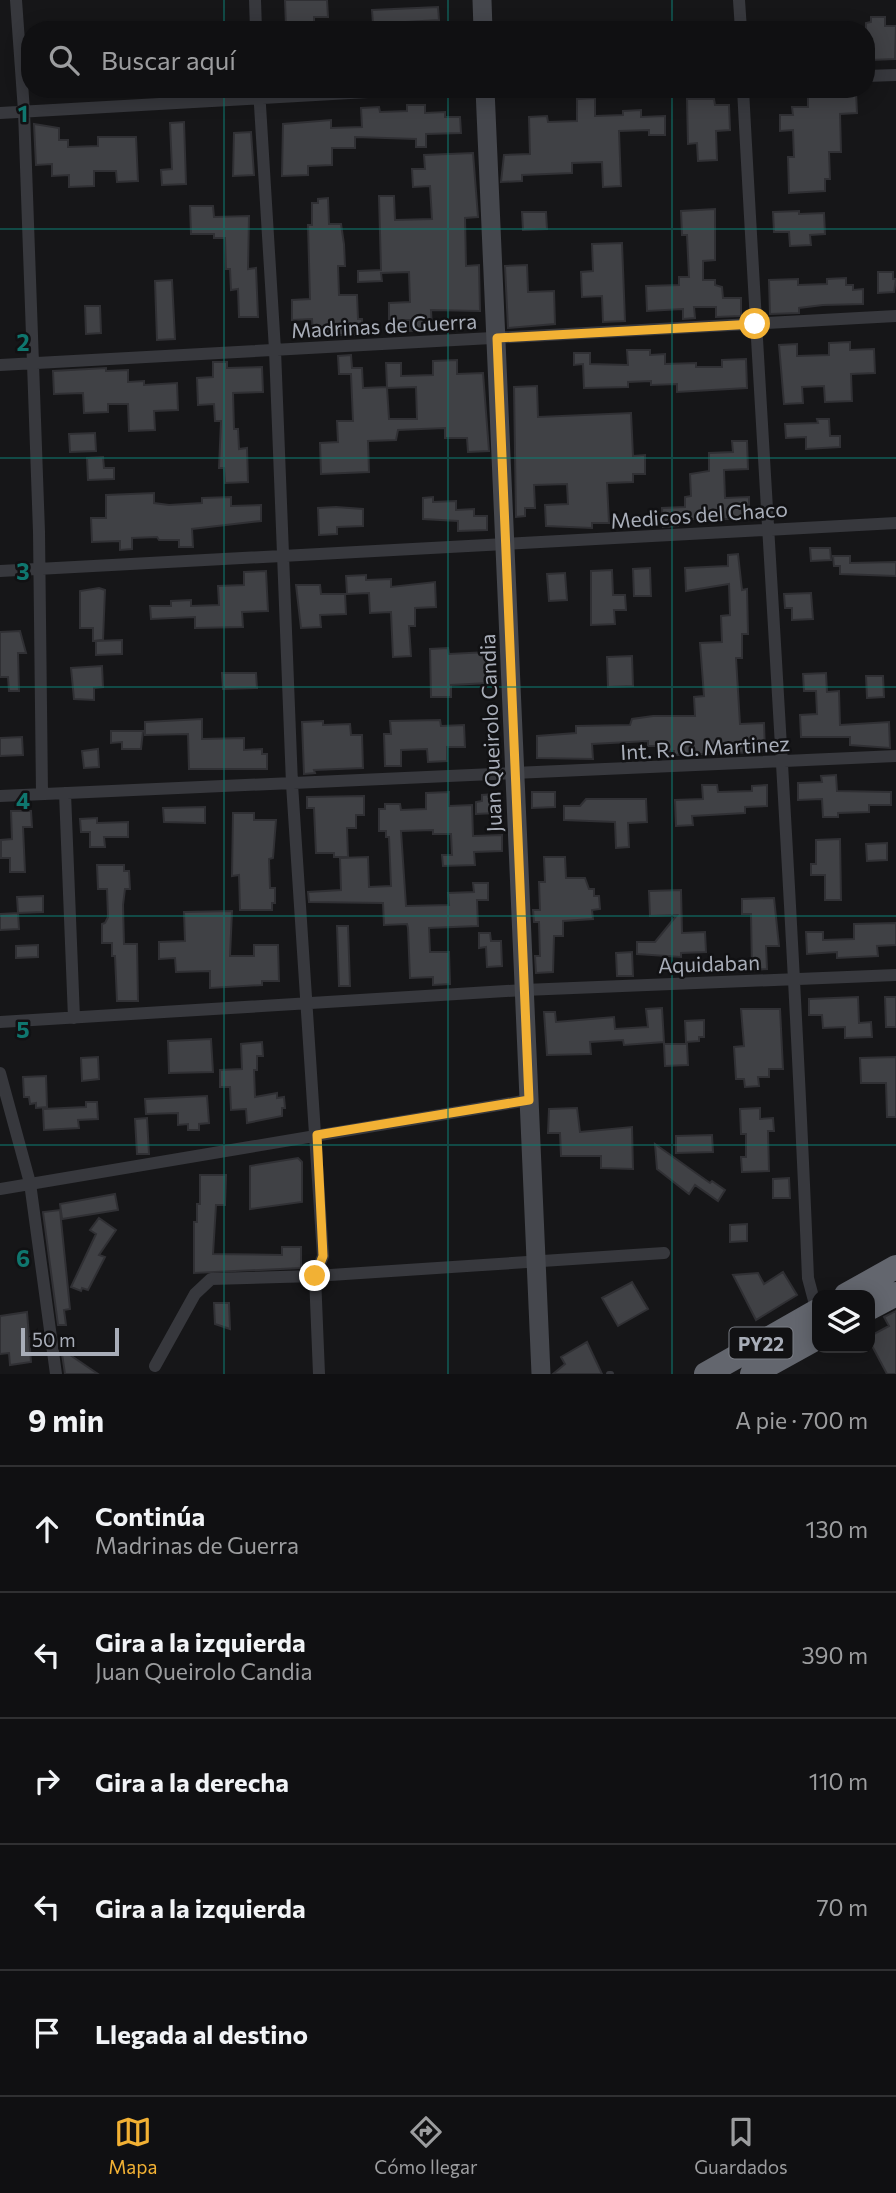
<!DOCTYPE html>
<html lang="es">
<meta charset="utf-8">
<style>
:root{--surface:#101012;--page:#1e1e20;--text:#f1f3f6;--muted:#9c9d9f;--line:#303032;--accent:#f2b134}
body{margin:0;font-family:Commissioner,sans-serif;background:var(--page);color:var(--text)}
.controls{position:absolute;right:21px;bottom:21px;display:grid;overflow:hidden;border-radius:14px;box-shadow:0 4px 18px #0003}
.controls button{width:63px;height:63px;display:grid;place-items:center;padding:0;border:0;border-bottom:2px solid var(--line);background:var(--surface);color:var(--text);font:35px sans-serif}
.scale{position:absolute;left:21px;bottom:18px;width:98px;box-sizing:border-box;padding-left:7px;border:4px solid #a8adb8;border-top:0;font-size:19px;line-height:24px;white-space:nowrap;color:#a8adb8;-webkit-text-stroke:5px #111113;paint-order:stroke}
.stop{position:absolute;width:21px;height:21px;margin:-16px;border:5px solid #f2b134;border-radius:50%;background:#fff}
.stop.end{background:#f2b134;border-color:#fff;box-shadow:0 2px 7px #0008}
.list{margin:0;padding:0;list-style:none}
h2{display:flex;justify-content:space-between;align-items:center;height:91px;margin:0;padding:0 28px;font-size:30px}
h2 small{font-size:23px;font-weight:400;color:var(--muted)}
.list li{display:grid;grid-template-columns:46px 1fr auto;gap:21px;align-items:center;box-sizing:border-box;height:126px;padding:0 28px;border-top:2px solid var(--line)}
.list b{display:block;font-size:26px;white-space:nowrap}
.list p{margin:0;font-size:23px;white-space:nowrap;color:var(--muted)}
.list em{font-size:23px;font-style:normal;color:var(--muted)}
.icon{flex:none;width:38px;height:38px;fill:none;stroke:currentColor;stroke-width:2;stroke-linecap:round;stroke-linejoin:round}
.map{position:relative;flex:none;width:896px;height:1374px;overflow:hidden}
.search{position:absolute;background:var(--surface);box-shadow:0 4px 18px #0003;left:21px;right:21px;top:21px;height:77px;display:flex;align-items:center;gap:18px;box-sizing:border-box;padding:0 24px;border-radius:28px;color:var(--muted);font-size:26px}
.sheet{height:721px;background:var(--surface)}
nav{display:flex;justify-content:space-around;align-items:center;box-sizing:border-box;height:98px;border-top:2px solid var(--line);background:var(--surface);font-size:19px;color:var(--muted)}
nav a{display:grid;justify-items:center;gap:4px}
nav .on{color:var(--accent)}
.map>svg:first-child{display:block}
.building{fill:#404145;stroke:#303034;stroke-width:2;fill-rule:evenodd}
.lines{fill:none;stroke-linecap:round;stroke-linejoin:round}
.lane{stroke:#37383d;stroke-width:6}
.street{stroke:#37383d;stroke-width:12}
.secondary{stroke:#45474d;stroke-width:19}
.highway{stroke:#63666e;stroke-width:24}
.route{stroke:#f2b134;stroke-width:9}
.grid{fill:none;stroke:#0f766e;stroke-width:2;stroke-opacity:0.55}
.labels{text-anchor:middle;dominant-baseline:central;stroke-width:5;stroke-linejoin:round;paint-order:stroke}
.shield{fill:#111113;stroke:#7b7e86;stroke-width:2}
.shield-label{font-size:19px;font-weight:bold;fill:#a8adb8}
.street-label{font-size:21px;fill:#a8adb8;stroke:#111113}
.grid-label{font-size:23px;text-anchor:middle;font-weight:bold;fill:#0f766e;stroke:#111113;stroke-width:5;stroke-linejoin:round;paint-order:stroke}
</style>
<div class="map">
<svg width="896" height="1374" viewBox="0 0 896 1374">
<rect width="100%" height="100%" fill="#161618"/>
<!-- building -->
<path class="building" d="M285 0H327L328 17H314V25L286 26Z
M438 7 439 20 373 24 372 10Z
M871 17H885V26H896L895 59 870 60 866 57V23L871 22Z
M820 89H831V93L856 92 857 113 840 114 841 152H829L830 179H825V191L789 193 788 157H794L793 130 780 131V115H793L792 107H808V96L820 95Z
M595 98V116L623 115V111L641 110V117L665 116V135H649V130L619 131 621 186 603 187 602 162 572 163V173L522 175V181L501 182 504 155 530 154 529 117 547 116 548 122 577 121V99Z
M687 99H714L715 105H729L730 130 716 131 717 160 698 161 697 143 688 144Z
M407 105H425V113L445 112V117H460L461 133 426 134V147H416V139L355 137V148H332V165L308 166V175L282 176 283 124 331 120V128L362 127 361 108 379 107 380 112 407 111Z
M184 122 186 184 162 185 161 170 172 169 170 123Z
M34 124 59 128V140H68V147L98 146V137H136L138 181 117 182 116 171H94V186L69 187V175L52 176V164L36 165Z
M251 132 254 175 233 176 234 133Z
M473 153 478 217 465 218 466 266 479 265 480 311 431 310 432 330 410 331V320H389V303L410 302 409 272 381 273 382 281 358 282V271L381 270 379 196H394L395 220 432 219 430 186 413 187 412 169H425L424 155Z
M328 198 329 224H341L344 244 345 266H338L339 295H357L358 319H362L363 335H313L312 319 292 320V300L310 299 308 225H312V203H318V199Z
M190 206H213L214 217 249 216 248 269 256 268 258 317H239L238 289 231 290 230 269H226L225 238H214V234H191Z
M715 209V260L703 261V280H715V285L722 287 723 298H741V316L716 317V307H694L695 318 683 319V309L647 311 646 286 679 285V277H689L687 235H682L681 211Z
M799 211V214L824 213 825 234 810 235 811 245 790 246 789 232H774L773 212Z
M522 212H546L547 229 523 230Z
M622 243 625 321 603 322 602 296 582 297 581 272 593 271 592 244Z
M527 265 528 292 554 291 555 324 508 328 505 266Z
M878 272H893V279H896L894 292 878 293Z
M846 278V285H853V290L863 289V304L823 305 799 308V313L770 314 769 280 798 279V285L827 284V279Z
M172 280 175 339 157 340 155 281Z
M85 306H100L101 333 86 334Z
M850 342V350L874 349 875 373 851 374 852 401 825 402 824 386 802 387 803 403 784 404 779 345 797 344V356L829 355V343Z
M627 350H650V355L665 354V364L696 363V367H722V360L746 359 747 388 677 392V384L651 385V381L628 382V387L584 388 583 364 574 365V353H590V364L628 365Z
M351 355 352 368H362L363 388 387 387 386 363H401V376L433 375V361L457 360V374L483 373 489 451 468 452 467 438H445V428L398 430 396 440 368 441 369 472 321 474 320 443 338 442 337 421H353L351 374H339L338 356ZM416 387 417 419H389L387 388Z
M213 362H227V368L262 367 263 392 233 393 234 429H238L239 449 247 448 248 482 225 483 224 468H219L221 421H215L214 404 198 405 197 378 213 377Z
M106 368V371L128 370V382L144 381V385L177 383 178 410 154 411 155 430 129 431 128 404H108V412L84 413 83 393 54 394 53 371Z
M537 386 538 417 631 413 633 456 645 455V474H633V482L607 483 609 523H592V528L546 526 545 505 568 504 567 484 534 485 535 508H525V516L516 517 514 387Z
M817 419H829L830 436H840V447L806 449V437L786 438 785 424 818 423Z
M95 433 96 451 70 452 69 434Z
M732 441H747L748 469 724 470 725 498 749 497V519H678V526L663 527 662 508 685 507V497L691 496 690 474 709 471V453L733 452Z
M103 457 104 468H114V479L88 480 87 458Z
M154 493V503L169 505 202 503V498L231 497V506L261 505V521L192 529 193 547H179V540H159L157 537 132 538V549L120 550V541L92 542 91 518H106V495Z
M433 497V502L456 501V510L474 509V516H487V530L458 531V521L423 519V498Z
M336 507 363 509V526L337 527V534L319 535 318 508Z
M810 548H830L831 560 811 561Z
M738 554 742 590 747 589 748 634H742V658H736L740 724 764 723 765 752 674 755V751L661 752V746H648V741L592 744 593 759 537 758V736L576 733V726L630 725 632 719 653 716H695L694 697 704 696 700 643 722 642 721 616 730 615 729 584 686 591 685 568 728 566V555Z
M833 556H850V563L896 562V576L840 574V566H834Z
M650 568 651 596H634L633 569Z
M612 570 613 595H625L626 610H614L615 624 591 625V571Z
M266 571 268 611 242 612 243 627 195 628V617L151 619 150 606H171V601L191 600V606L219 605 218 586 244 585V572Z
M565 573 567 600 549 601 547 574Z
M366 575V580L391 579V587L435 582 436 607 415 608V626H409L411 656 393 657 391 612 370 613 369 593 347 594 346 576Z
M296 585H320L321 594H345L346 614 320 615 321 627 301 628Z
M99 588 105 590 103 640 93 641V628H80V591Z
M811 593 813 619 792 620V608H785L784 594Z
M20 631 26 653H18L19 691H9L8 677H0V632Z
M122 640V654L96 655V641Z
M448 648 449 654 488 652 489 683 451 685V697H431L430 649Z
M632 656 633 686 608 687 607 657Z
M102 666 103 687 94 688V700L74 699 71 668Z
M222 673H256L257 688 223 689Z
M826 673 827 692 839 691 840 725 889 722 890 748 850 745V737H801L800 715 817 714 816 691H804L803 674Z
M866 676H883L884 697 867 698Z
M202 719V739L244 738V750L262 749V754H267V769H189L188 734 145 735V722Z
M440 720 441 726 464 725 465 747H447V761L428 762 427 749 401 750V766H385L384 734H391L390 721Z
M323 721V725L350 724 351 735H362L363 768 314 770 315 773 304 774 302 722Z
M111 731H143L141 749H122V742L111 743Z
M22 737 23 755 0 756V738Z
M98 749 99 767 84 768 82 751Z
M836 775 837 791 891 792V805H869V812L838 813V817H823L822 799 798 800V783L822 782 821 776Z
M702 785H717L718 792 752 791V786L767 785V806L745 807V813L692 816 693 825 676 826 675 800 703 799Z
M449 792V806L472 805 473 836 502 835V851L474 852 475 865 443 866 442 855H452L451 834H433V830L401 831 406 906 449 905 448 893 474 892 473 883H488V900H477L478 926 429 928 430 952H449L450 984 433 985V977L410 978 408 928 407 924 384 925 383 903 309 902 308 892 341 890 340 858 368 857 369 887 391 886 389 837H386V831H379V809H385V804H400L401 810 426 809V793Z
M532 792H555V807L532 808Z
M495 794 496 813 476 814V802L482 801V795Z
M364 796V815H356V828H347L348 857H334V853H316L314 808H307V797Z
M586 799H646L647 822 628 823 629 847 616 848 615 822 564 820V806H580Z
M205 807V823L164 822 163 808Z
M11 811H31L32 827H23L25 872H10V858H1V840L12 839Z
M233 813H254V820H276L273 858 269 859 270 888H275V903H272V910H240L239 875 232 876Z
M97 818V823L128 822V837H104L105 847H90V832H81L80 819Z
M840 839 841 900H825V875H811V864H816V840Z
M887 843V860L867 861 866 844Z
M544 857H565L566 878H585L589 889H594V896H599L600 909 592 910 593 919 563 921V936H554L553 972 536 973 535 956H540L539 922H534L533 910H540L539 882H545Z
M97 865H124V871H129L130 889H125L123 905 124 944H137L138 1001H117L115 956H112V943H102V924L105 923 108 917 107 889H98Z
M681 890 682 933 705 932 706 952 681 953V957L637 954V942H655L677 915 650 916 649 891Z
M43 896V912L18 913 17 897Z
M774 898 779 946H766L767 969 752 970 751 914H742V899Z
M232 911 230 956H254V945H278L279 981H262V985L210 988V971L176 972 175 958 159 959V942L185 941 184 912Z
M18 913 19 929 0 930V914Z
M896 923V945L877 946 878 956 837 958V952L807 954 806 932H823V940L854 939V924Z
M337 926H348L350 986H339Z
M479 933H490L491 941H501L502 966 487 967 486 947 479 948Z
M38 945V957L16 958V946Z
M632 952 633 976H617L616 953Z
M858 997 859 1023 871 1022 872 1037 845 1038V1027L823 1028 822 1015H809V999Z
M885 997H896V1027H886Z
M662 1008 664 1042 624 1045 623 1040 590 1042 591 1054 547 1055 544 1012H555L556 1022 614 1017 615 1029 648 1027 646 1009Z
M741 1009H780L783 1069H769V1077H758L759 1086 745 1087 744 1079H736L734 1047 744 1046Z
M704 1020V1037H699V1041L686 1042 685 1021Z
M211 1039 213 1072 169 1073 168 1041Z
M262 1042 263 1056H257V1070H254L255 1097 277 1093V1098L284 1097 285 1108H282V1116L247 1123 246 1109 231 1110 230 1087H220V1070L242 1069 241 1044Z
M664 1044H687L688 1065 665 1066Z
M98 1057 99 1079 82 1081 81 1058Z
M896 1057V1117H887L886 1083H861L860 1058Z
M46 1076 47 1107 36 1108V1103L30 1104 29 1097H24L23 1077Z
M207 1096 209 1123 199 1124V1130H188V1124L178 1125V1113L146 1114 145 1099Z
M86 1102H97L98 1119 78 1120 79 1128 44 1130 43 1109 86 1107Z
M577 1108 580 1132 632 1127 633 1169 601 1168V1156H561L560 1133H548L549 1109Z
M760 1108V1119L773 1118 774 1131H768L769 1171 742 1172 741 1157H746V1134H741L740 1109Z
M147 1118 149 1154H137L135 1119Z
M712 1135 713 1152 676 1153V1136Z
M655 1144 710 1183 712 1181 725 1190 718 1201 695 1185 689 1194 657 1169Z
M298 1158 302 1162V1202L250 1209V1166Z
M200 1175H226L225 1205H216L213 1254 282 1255V1247H301V1268L194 1273V1222H197V1204H200Z
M789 1178 790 1198H773V1179Z
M115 1194 118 1210 62 1219 60 1204Z
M60 1210 70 1309 64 1310 66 1325H58L43 1212Z
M99 1218 116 1230 99 1255 105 1257 88 1290 82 1288 81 1291 71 1287 96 1234 90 1230Z
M747 1224V1241L730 1242V1225Z
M783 1272 797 1295 756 1320 733 1275 758 1273 764 1284Z
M632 1282 648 1309 618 1326 602 1298Z
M214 1303H229L230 1329 215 1324Z
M896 1311V1374H887L870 1342V1336L889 1326 884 1317Z
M27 1312 31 1362 10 1365 9 1353 0 1354V1316Z
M587 1342 602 1374H553L565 1364 561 1357Z
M62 1354 70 1355 98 1374H65Z"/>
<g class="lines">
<!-- lane -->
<path class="lane" d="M609 1374H611"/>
<!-- street -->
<path class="street" d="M16 0 24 111 39 532 42 794
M255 0 256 30
M739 0 741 30
M866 76 896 75
M259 89 275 350 292 784 323 1256 315 1276 319 1374
M743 89C764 486 792 882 808 1278L817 1312
M0 113 421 89
M0 365 896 316
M0 571 896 523
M65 793 74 1018
M0 796 896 756
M0 1022 524 990 896 975
M0 1073 30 1183 56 1374
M0 1189 529 1100
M155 1366 195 1294 211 1279 315 1276 664 1253"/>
<!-- secondary -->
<path class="secondary" d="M482 0 483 30
M485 89 541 1374"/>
<!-- highway -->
<path class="highway" d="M846 1295 896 1267
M870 1308 896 1294
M706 1374 817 1311
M752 1374 817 1338"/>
</g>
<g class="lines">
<!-- route -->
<path class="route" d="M315 1276 323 1256 317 1135 529 1100 497 338 755 324"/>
</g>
<!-- grid -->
<path class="grid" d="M224 0V30M448 0V30M672 0V30M224 89V1374M448 89V1374M672 89V1374M0 229H896M0 458H896M0 687H896M0 916H896M0 1145H896"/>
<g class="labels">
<!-- shield labels -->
<rect class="shield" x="729.5" y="1327.5" width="63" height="31" rx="5"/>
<g class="shield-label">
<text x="761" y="1343">PY22</text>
</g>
<!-- street labels -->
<g class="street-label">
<text transform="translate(384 325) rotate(-3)">Madrinas de Guerra</text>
<text transform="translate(699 514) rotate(-4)">Medicos del Chaco</text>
<text transform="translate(490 733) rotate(-92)">Juan Queirolo Candia</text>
<text transform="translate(705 747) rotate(-3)">Int. R. G. Martinez</text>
<text transform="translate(709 963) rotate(-2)">Aquidaban</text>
</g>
</g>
<g class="grid-label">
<text x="23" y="122">1</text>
<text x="23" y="351">2</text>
<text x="23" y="580">3</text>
<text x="23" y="809">4</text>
<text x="23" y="1038">5</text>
<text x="23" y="1267">6</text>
</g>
</svg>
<div class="controls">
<button><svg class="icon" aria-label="layers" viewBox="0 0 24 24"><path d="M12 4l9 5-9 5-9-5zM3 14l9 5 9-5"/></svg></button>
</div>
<div class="scale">50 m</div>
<div class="stop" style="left:755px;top:324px"></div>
<div class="stop end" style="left:315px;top:1276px"></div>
<div class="search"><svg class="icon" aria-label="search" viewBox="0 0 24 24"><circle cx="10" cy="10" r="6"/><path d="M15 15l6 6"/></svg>Buscar aquí</div>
</div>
<section class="sheet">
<h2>9 min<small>A pie · 700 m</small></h2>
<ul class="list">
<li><svg class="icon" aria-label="ahead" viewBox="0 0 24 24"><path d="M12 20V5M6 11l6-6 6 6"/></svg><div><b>Continúa</b><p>Madrinas de Guerra</p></div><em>130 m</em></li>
<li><svg class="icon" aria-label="left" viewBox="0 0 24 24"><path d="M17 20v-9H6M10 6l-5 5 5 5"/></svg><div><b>Gira a la izquierda</b><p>Juan Queirolo Candia</p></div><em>390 m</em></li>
<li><svg class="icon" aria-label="right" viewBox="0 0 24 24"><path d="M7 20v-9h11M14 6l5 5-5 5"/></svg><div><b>Gira a la derecha</b></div><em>110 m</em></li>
<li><svg class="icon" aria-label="left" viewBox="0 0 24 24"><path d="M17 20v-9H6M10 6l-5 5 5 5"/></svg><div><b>Gira a la izquierda</b></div><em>70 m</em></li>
<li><svg class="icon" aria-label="arrive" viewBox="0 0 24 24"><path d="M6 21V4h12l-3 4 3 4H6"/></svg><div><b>Llegada al destino</b></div></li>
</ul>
</section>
<nav>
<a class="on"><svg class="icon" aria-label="map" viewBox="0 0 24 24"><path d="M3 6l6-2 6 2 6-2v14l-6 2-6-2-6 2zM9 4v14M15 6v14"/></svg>Mapa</a>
<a><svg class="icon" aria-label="directions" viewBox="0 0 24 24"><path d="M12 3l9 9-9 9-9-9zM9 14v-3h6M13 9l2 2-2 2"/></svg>Cómo llegar</a>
<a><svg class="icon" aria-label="saved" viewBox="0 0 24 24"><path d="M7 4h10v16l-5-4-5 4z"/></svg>Guardados</a>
</nav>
